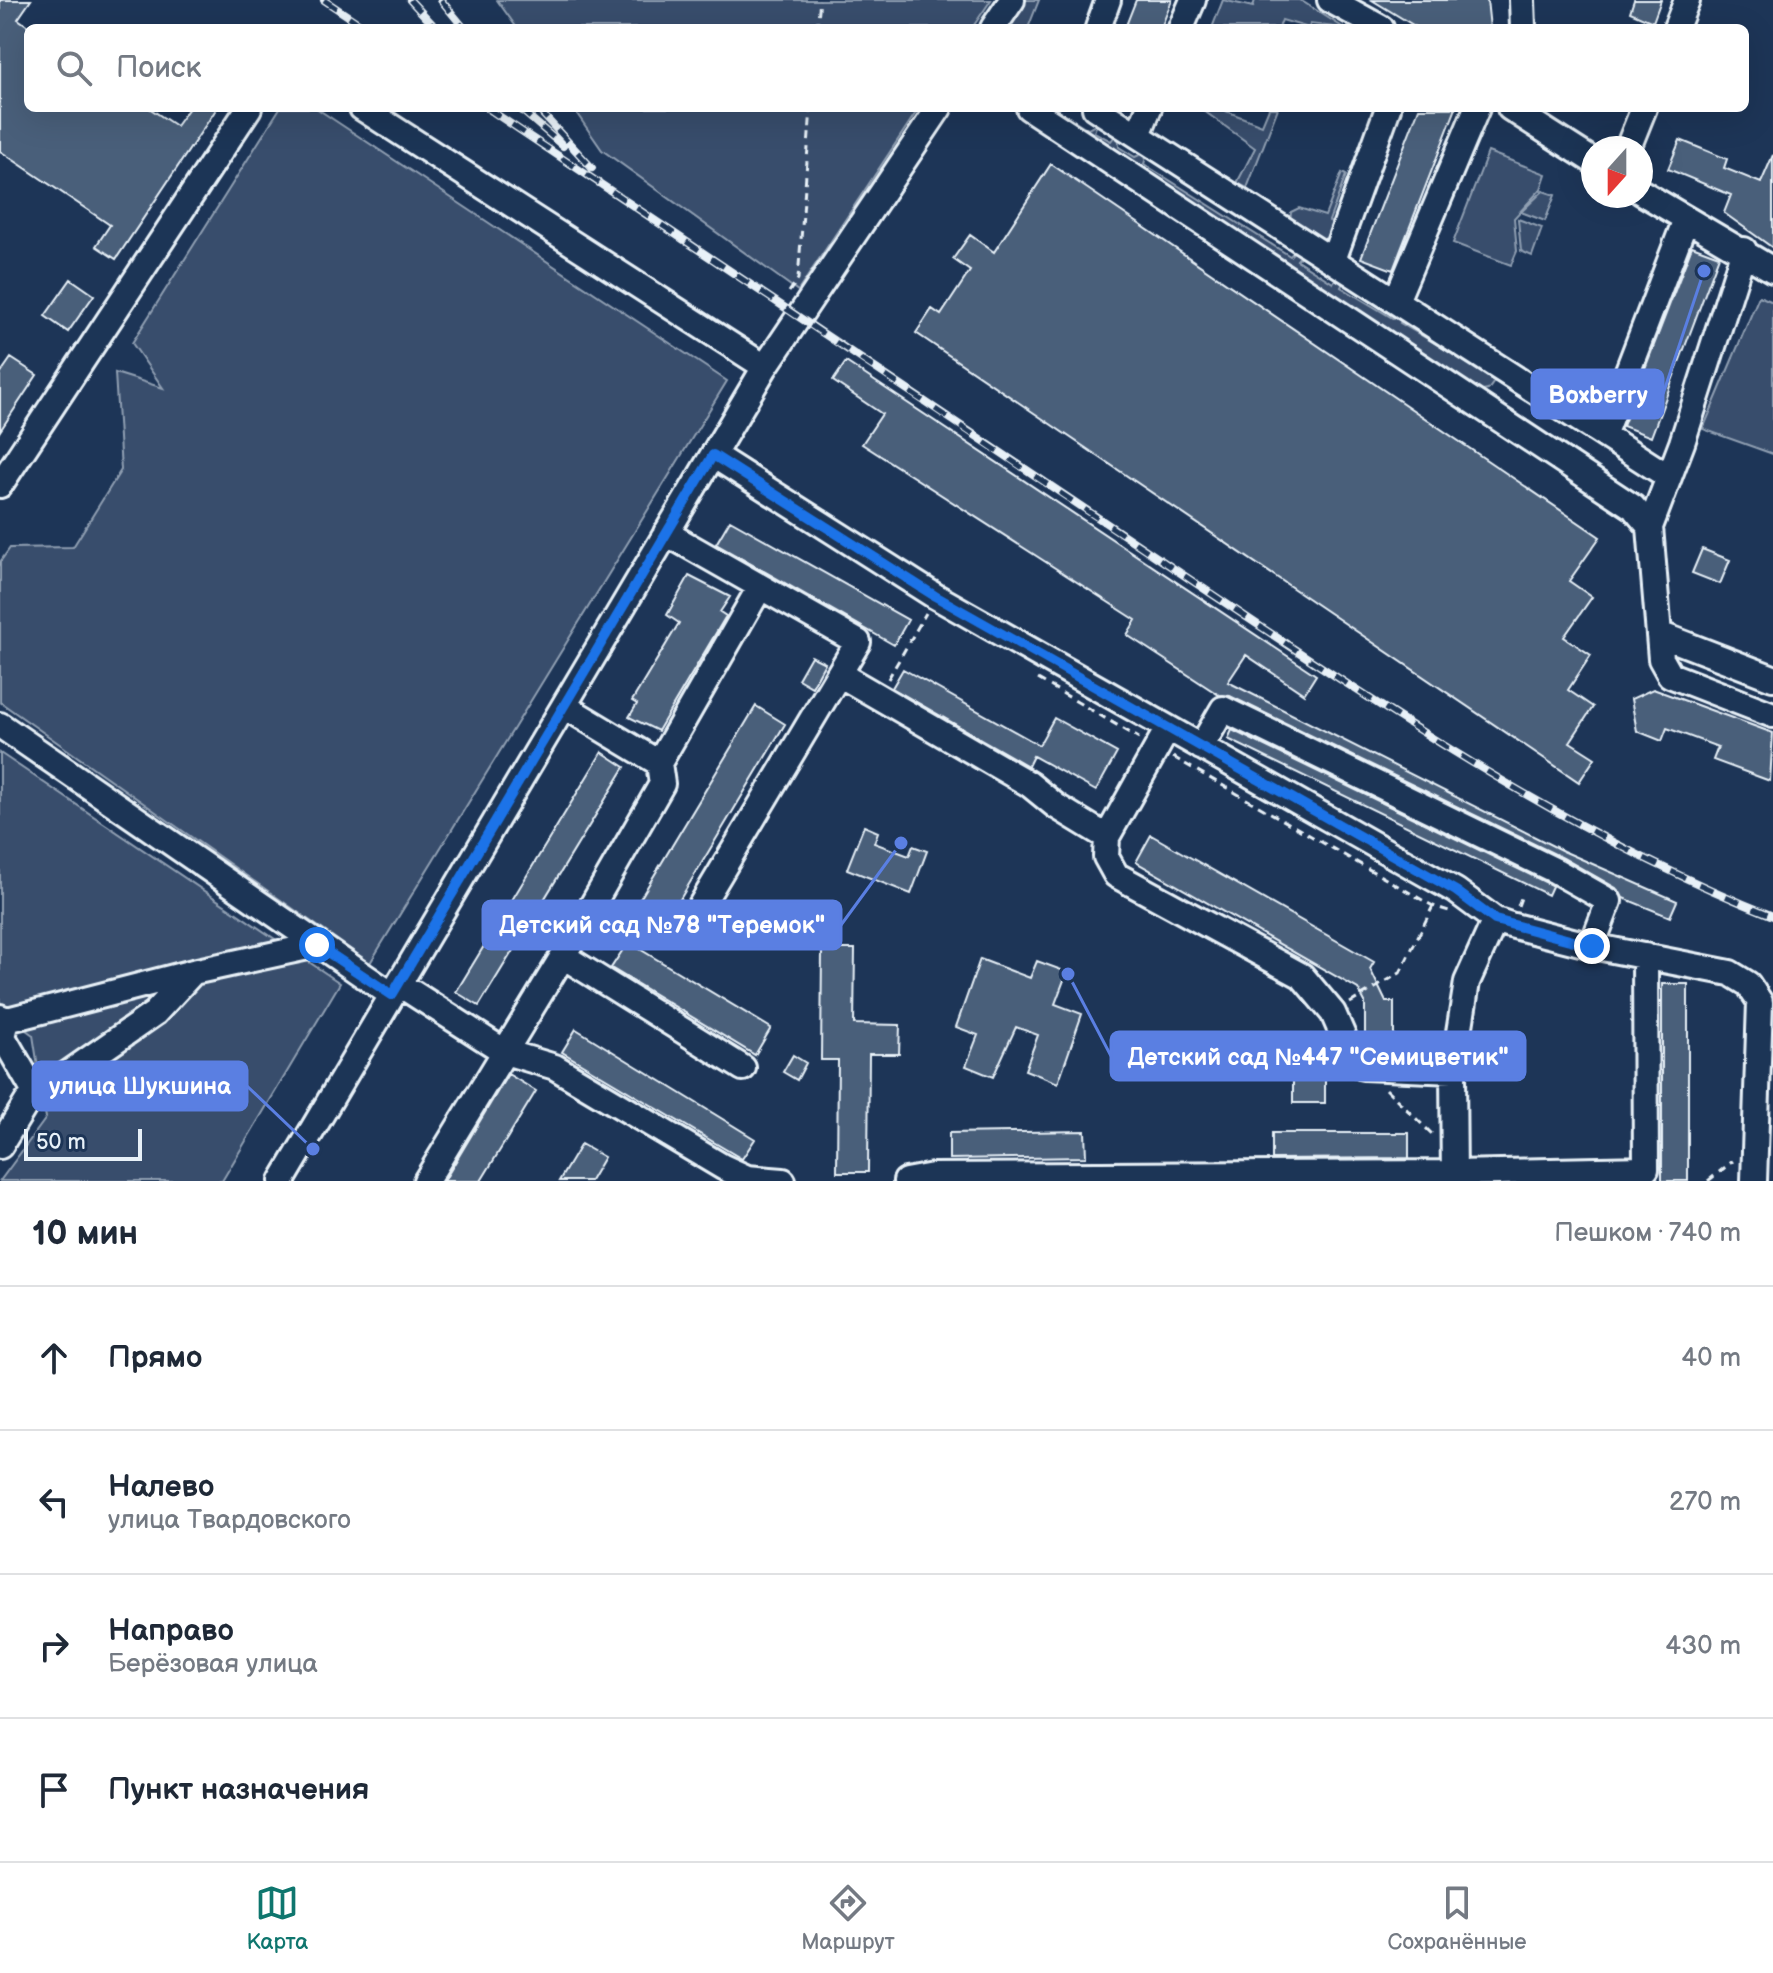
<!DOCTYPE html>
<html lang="ru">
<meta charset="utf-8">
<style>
:root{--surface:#fff;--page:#f2f2f3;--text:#1f2937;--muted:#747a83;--line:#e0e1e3;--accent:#0f766e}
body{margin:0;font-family:"Balsamiq Sans",sans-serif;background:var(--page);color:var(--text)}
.compass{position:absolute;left:1581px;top:136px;width:72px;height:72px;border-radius:50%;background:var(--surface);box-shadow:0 8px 32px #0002;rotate:201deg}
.scale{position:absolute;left:24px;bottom:20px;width:118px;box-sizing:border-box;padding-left:8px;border:4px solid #e8f1f8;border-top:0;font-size:22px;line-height:28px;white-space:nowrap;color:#e8f1f8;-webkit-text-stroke:6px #1d3557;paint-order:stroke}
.stop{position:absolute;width:24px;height:24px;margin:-18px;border:6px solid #1a73e8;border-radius:50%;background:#fff}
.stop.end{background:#1a73e8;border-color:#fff;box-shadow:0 2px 8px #0008}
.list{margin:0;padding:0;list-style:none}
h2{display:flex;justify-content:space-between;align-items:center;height:104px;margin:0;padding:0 32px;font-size:34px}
h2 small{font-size:26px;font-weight:400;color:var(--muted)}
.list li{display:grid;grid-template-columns:52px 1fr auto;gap:24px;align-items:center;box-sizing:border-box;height:144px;padding:0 32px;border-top:2px solid var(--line)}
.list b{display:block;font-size:30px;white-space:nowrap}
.list p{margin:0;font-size:26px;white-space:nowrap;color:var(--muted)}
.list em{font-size:26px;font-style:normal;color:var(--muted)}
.icon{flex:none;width:44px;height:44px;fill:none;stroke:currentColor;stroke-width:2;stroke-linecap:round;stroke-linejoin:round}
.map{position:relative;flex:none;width:1773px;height:1181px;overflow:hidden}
.search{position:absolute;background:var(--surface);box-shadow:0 8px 32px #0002;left:24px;right:24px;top:24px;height:88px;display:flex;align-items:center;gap:20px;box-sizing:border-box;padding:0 28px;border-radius:12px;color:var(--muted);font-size:30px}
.sheet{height:680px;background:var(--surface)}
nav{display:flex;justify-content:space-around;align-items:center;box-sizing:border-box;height:112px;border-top:2px solid var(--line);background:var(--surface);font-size:22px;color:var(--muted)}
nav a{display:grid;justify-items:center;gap:4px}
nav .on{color:var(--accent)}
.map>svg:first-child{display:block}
.green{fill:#374d6c;stroke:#909fb2;stroke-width:2}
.building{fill:#495e7a;stroke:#e8f1f8;stroke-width:2}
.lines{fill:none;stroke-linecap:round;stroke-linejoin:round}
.minor-casing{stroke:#e8f1f8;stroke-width:30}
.path{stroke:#e8f1f8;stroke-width:3;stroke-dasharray:8 6;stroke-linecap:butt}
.minor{stroke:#1d3557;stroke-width:24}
.rail-casing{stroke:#e8f1f8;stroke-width:8}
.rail{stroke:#1d3557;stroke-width:5;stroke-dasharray:15;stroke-linecap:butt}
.route{stroke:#1a73e8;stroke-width:10}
.leader{fill:none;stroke:#5a7fe2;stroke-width:3}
.callout-dot{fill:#5a7fe2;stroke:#1d3557;stroke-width:3}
.callout{fill:#5a7fe2;stroke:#5a7fe2;stroke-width:3}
.callout-label{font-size:24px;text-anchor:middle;font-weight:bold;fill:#fff}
</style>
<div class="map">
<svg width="1773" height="1181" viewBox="0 0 1773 1181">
<rect width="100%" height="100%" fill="#1d3557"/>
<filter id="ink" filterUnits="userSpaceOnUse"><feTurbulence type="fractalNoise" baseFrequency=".0125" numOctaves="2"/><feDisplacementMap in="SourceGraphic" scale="16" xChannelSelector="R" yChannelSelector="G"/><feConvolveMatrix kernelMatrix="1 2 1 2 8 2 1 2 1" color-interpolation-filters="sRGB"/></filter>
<g filter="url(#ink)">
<!-- green -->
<path class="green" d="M497 0H991L972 28H517Z
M1020 0H1039L1028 28H1002Z
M1223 0 1253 7 1255 0H1300L1344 28 1310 24 1309 28 1282 20 1279 28H1212Z
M280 108H316L727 381 370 963 0 702V562L10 548 73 547 121 470 115 373 163 388 132 343Z
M573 108H919L798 291 602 150Z
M1045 108H1055L1088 129 1097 124 1094 132 1111 141 1118 132 1119 147 1135 157 1148 151 1144 164 1290 256 1298 247 1303 253 1297 260 1333 283 1337 276 1345 278 1341 287 1394 319 1400 310 1405 314 1400 323 1496 379 1488 390 1477 392Z
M1200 108H1218L1262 125 1269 108H1278L1247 188 1237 183 1255 148Z
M1488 152 1546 174 1541 189 1514 218 1517 251 1511 265 1453 243Z
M1342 173 1346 175 1329 221 1339 230 1325 240H1316L1290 223 1291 212 1299 208 1325 216Z
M1543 191 1555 195 1545 221 1521 212Z
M1518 219 1542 228 1532 256 1521 251Z
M1759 296 1773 302V454L1703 429Z
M0 753 340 983 222 1181H0L46 1118 33 1035 0 1011Z"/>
<!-- building -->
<path class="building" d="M0 0H31L18 19 28 26V108H149L176 126 189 108H217L116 259 96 246 110 225 0 151Z
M1136 0H1172L1161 28H1125Z
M1372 0H1487L1490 28H1418Z
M1634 0H1661L1653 22 1630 12Z
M1419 108H1456L1393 270 1361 258Z
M1680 140 1727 159 1724 168 1761 183 1773 155V248L1724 213 1731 195 1668 169Z
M1051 164 1600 537 1569 581 1592 597 1564 637 1591 655 1568 690 1593 707 1570 742 1595 758 1579 782 916 333 932 309 941 315 970 271 953 259 970 235 994 252Z
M1692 246 1719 256 1651 437 1623 426Z
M71 279 94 295 68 332 45 316Z
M11 358 37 375 0 431V374Z
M846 362 1316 675 1304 694 1246 655 1228 682 1563 851 1677 901 1670 917 1623 898 1616 888 1563 858 1230 696 1219 695 1127 635 1136 620 862 444 882 414 833 381Z
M730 520 908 620 894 645 716 544Z
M1702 549 1730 560 1720 584 1692 573Z
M689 576 730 597 720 612 726 616 658 731 629 717 637 704 632 701 679 623 667 615Z
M811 656 825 663 812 687 798 679Z
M903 669 1039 745 1054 718 1117 753 1096 791 1033 756 1028 766 892 688Z
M1653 689 1773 733 1770 781 1713 760 1718 747 1667 728 1662 741 1637 731 1631 699Z
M756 706 785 724 670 916 640 899Z
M1232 730 1549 884 1552 886 1548 895 1228 739Z
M602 752 625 767 479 1006 456 992Z
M864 826 878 832 874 843 909 856 913 846 927 851 911 894 847 869Z
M1151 835 1374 962 1370 969 1386 1002H1394V1053L1365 1050V1002L1358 989 1136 862Z
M628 942 771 1028 755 1055 611 968Z
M822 949H855L854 1024 900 1025 899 1054H869L868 1172H837L838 1060H821Z
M980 959 1030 978 1037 961 1067 972 1055 1004 1082 1014 1058 1083 1025 1070 1038 1035 1016 1027 993 1077 966 1066 978 1035 956 1027Z
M1662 984H1688V1181H1662Z
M576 1029 755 1139 742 1159 562 1052Z
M793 1055 806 1063 797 1080 783 1072Z
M508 1074 536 1091 481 1181H444Z
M1293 1075H1325V1103H1293Z
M1085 1131 1086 1157 949 1159V1133Z
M1272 1133H1409V1158L1272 1159Z
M581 1144 604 1157 590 1181H559Z"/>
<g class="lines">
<defs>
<path id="minor" d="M1330 0 1381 28
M1522 0 1523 28
M993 28 1012 0
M1098 28 1108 0
M1181 28 1193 0
M1676 28 1687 0
M362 108 765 367
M1029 108 1633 507 1650 527 1661 659 1670 675 1773 715
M1095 108 1669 477
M1510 108 1593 161
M1138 135 1149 108
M1628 148 1644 108
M1641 192 1773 270
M1333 260 1388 108
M1396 301 1477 108
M1604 433 1686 219
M713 455 935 596 1456 891 1495 920 1510 925 1592 946 1730 973 1748 984 1760 1002 1754 1181
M0 485 249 108
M1650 527 1682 443 1744 250
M666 533 858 642 691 922
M1659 634 1773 678
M839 674 1029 784 1056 806 1107 837
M564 706 659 763 759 589
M0 725 392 995
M1168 728 1107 837 1106 857 1116 875 1302 976 1333 1013 1353 1059 1363 1067 1453 1071
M1201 747 1223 709 1556 871 1609 901 1592 946
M563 956 743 1068
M399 984 505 1052 555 1067 723 1167 747 1178 783 1181
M0 1017 7 1020 193 972 317 945
M7 1020 3 1037 37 1096
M0 1146 27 1102 155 1013 193 972
M282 1181 765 367 939 108
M426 1181 563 956 662 784 659 763
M906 1181 933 1176 1454 1173 1646 1169 1645 956
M1454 1181 1453 1071 1467 982 1495 920"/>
</defs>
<!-- minor casing -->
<use href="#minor" class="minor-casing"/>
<!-- path -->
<path class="path" d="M817 28 820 0
M789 292 798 279 811 108
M888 679 926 613
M1038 679 1139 738
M1173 757 1433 906 1449 911
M1518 906 1522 895
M1350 1003 1400 973 1433 906
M1386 1089 1435 1137
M1708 1181 1733 1161"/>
<!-- minor -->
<use href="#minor" class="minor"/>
<defs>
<path id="rail" d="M324 0 366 28
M410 0 436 28
M441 0 464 28
M487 108C718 262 947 418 1179 572 1369 699 1560 831 1773 916
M519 108 563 146
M537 108 592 168"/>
</defs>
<!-- rail casing -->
<use href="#rail" class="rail-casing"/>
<!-- rail -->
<use href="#rail" class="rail"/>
</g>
</g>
<g class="lines" filter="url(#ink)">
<!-- route -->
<path class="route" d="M317 945 392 995 713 455 935 596 1456 891 1495 920 1592 946"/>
</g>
<!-- callouts -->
<path class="leader" d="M1704 271L1663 394M901 843L841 925M1068 974L1111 1056M313 1149L247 1086"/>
<g class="callout-dot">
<circle cx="1704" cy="271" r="8"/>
<circle cx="901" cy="843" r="8"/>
<circle cx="1068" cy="974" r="8"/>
<circle cx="313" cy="1149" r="8"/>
</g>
<g class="callout">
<rect x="1532" y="370" width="131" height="48" rx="8"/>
<rect x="483" y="901" width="358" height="48" rx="8"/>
<rect x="1111" y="1032" width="414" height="48" rx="8"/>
<rect x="33" y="1062" width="214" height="48" rx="8"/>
</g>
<g class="callout-label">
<text x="1598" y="403">Boxberry</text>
<text x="662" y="933">Детский сад №78 "Теремок"</text>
<text x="1318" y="1065">Детский сад №447 "Семицветик"</text>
<text x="140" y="1094">улица Шукшина</text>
</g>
</svg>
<svg class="compass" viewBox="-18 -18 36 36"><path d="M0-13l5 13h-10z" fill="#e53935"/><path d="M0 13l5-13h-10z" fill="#747a83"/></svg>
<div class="scale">50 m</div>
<div class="stop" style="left:317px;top:945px"></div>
<div class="stop end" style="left:1592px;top:946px"></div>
<div class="search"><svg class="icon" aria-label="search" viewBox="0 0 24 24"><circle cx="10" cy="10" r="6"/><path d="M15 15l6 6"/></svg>Поиск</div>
</div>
<section class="sheet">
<h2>10 мин<small>Пешком · 740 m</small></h2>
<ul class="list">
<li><svg class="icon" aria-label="ahead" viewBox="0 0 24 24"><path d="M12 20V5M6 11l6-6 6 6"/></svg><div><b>Прямо</b></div><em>40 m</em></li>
<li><svg class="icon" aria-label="left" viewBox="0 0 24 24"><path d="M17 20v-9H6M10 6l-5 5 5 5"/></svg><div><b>Налево</b><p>улица Твардовского</p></div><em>270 m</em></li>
<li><svg class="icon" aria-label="right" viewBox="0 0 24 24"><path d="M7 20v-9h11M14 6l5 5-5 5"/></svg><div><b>Направо</b><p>Берёзовая улица</p></div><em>430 m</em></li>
<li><svg class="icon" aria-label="arrive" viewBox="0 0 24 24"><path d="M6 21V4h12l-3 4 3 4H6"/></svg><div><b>Пункт назначения</b></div></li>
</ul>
</section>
<nav>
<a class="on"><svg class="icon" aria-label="map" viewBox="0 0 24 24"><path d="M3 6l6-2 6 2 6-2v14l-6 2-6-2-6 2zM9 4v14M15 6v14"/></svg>Карта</a>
<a><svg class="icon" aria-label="directions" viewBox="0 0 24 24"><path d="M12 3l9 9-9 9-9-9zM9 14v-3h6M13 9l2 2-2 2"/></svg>Маршрут</a>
<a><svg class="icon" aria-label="saved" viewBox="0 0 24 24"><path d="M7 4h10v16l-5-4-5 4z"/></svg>Сохранённые</a>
</nav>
